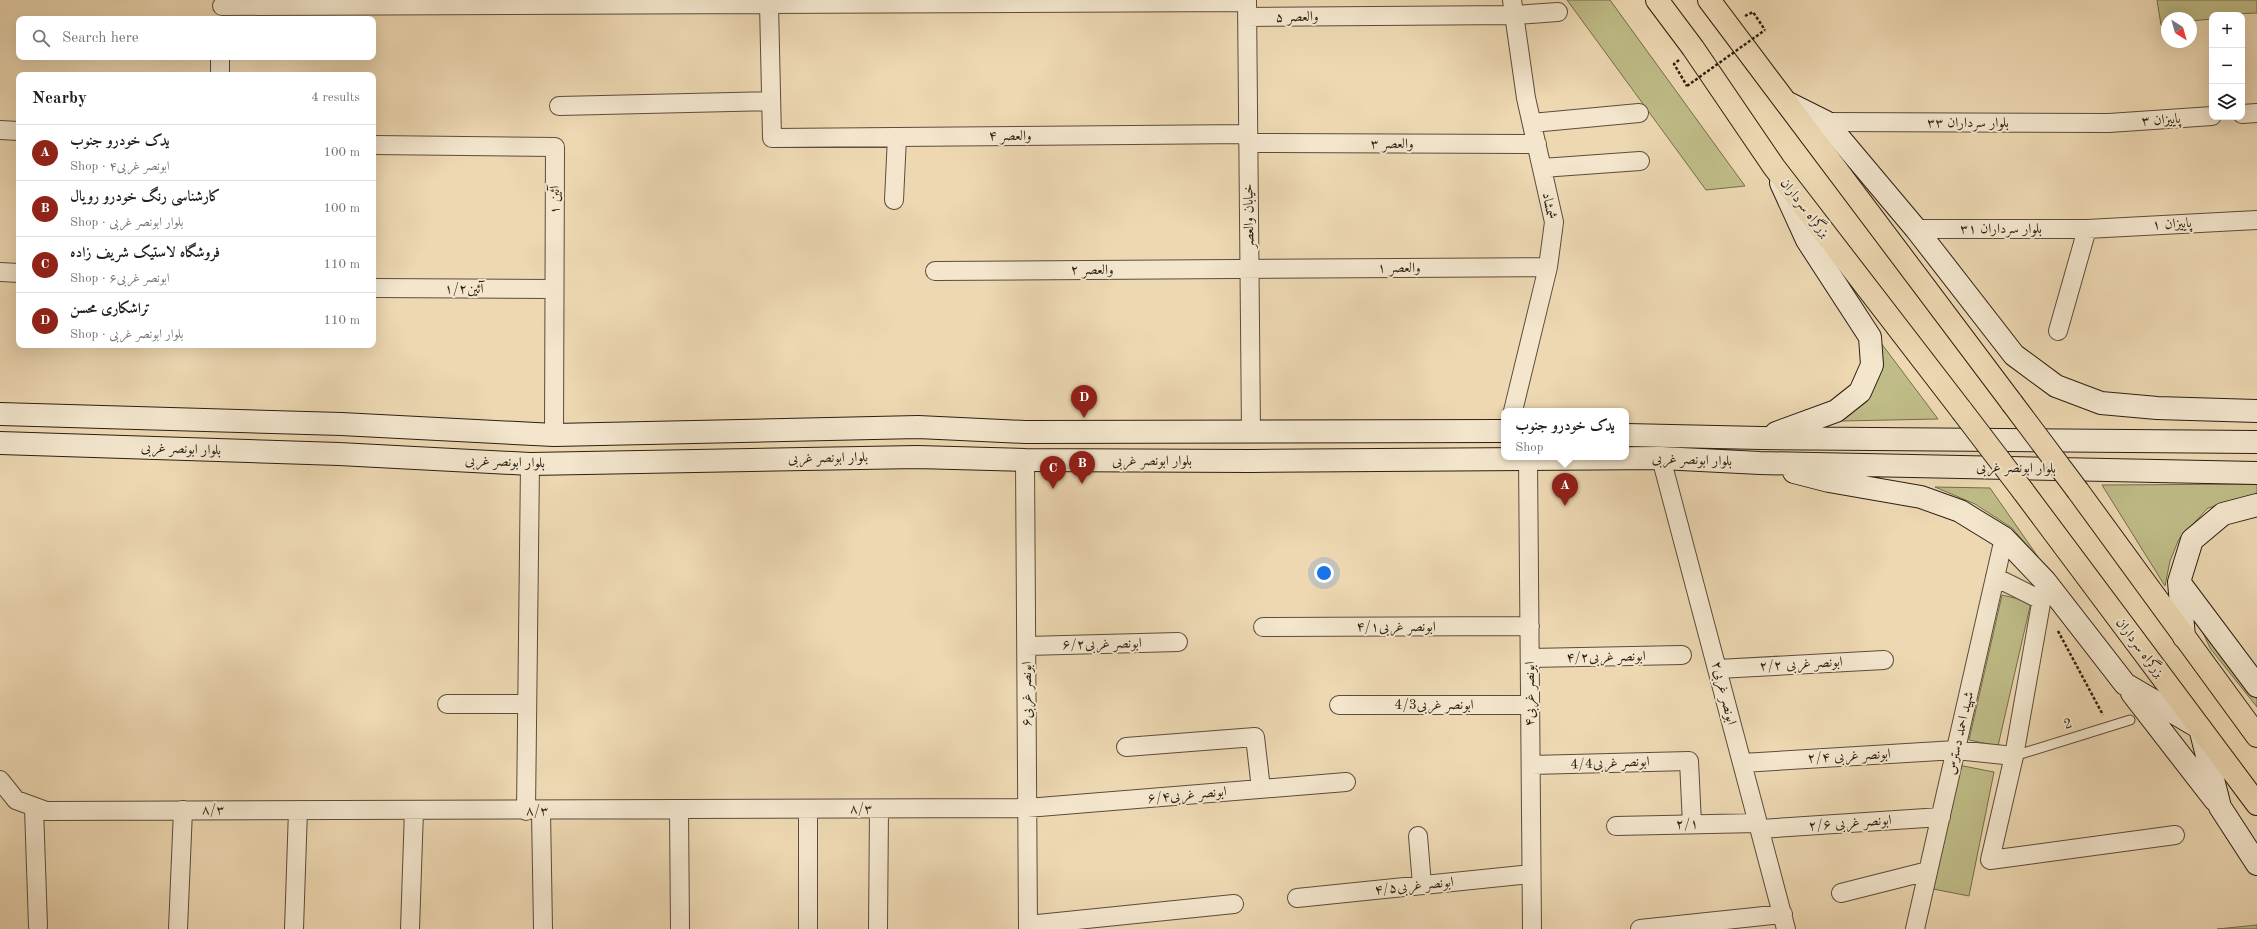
<!DOCTYPE html>
<meta charset="utf-8">
<style>
:root{--surface:#fff;--page:#f6f6f6;--text:#202124;--muted:#757577;--line:#e0e0e0;--accent:#8f2418}
body{margin:0;font-family:"Old Standard TT",Amiri,serif;background:var(--page);color:var(--text)}
.controls{position:absolute;right:12px;top:12px;display:grid;overflow:hidden;border-radius:8px;box-shadow:0 4px 16px #0002}
.controls button{width:36px;height:36px;display:grid;place-items:center;padding:0;border:0;border-bottom:1px solid var(--line);background:var(--surface);color:var(--text);font:20px sans-serif}
.compass{position:absolute;left:2161px;top:12px;width:36px;height:36px;border-radius:50%;background:var(--surface);box-shadow:0 4px 16px #0002;rotate:143deg}
.you{position:absolute;left:1324px;top:573px;width:14px;height:14px;margin:-10px;border:3px solid #fff;border-radius:50%;background:#1a73e8;box-shadow:0 0 0 6px #1a73e833}
.badge{display:grid;place-items:center;width:26px;height:26px;border-radius:50%;background:var(--accent);color:#fff;font-size:13px;font-weight:700}
.pin{position:absolute;translate:-50% -33px;filter:drop-shadow(0 1px 2px #0008)}
.pin::after{content:'';position:absolute;top:21px;width:14px;height:12px;background:inherit;clip-path:polygon(0 0,100% 0,50% 100%)}
.popup{position:absolute;left:1501px;top:408px;width:128px;height:52px;box-sizing:border-box;display:grid;place-content:center;border-radius:8px;background:var(--surface);filter:drop-shadow(0 1px 3px #0005);font-size:13px;white-space:nowrap;color:var(--muted)}
.popup b{font-size:15px;color:var(--text)}
.popup::after{content:'';position:absolute;left:50%;top:100%;margin-left:-8px;border:8px solid transparent;border-top-color:var(--surface)}
.list{margin:0;padding:0;list-style:none}
h2{display:flex;justify-content:space-between;align-items:center;height:52px;margin:0;padding:0 16px;font-size:17px}
h2 small{font-size:13px;font-weight:400;color:var(--muted)}
.list li{display:grid;grid-template-columns:26px 1fr auto;gap:12px;align-items:center;box-sizing:border-box;height:56px;padding:0 16px;border-top:1px solid var(--line)}
.list b{display:block;font-size:15px;white-space:nowrap}
.list p{margin:0;font-size:13px;white-space:nowrap;color:var(--muted)}
.list em{font-size:13px;font-style:normal;color:var(--muted)}
.icon{flex:none;width:22px;height:22px;fill:none;stroke:currentColor;stroke-width:2;stroke-linecap:round;stroke-linejoin:round}
.map{position:relative;flex:none;width:2257px;height:929px;overflow:hidden}
.search{position:absolute;background:var(--surface);box-shadow:0 4px 16px #0002;left:16px;top:16px;width:360px;height:44px;display:flex;align-items:center;gap:10px;box-sizing:border-box;padding:0 14px;border-radius:8px;color:var(--muted);font-size:15px}
.panel{position:absolute;background:var(--surface);box-shadow:0 4px 16px #0002;left:16px;top:72px;width:360px;height:276px;border-radius:8px}
.map>svg:first-child{display:block}
.green{fill:#bfbc87;stroke:#756d4c}
.lines{fill:none;stroke-linecap:round;stroke-linejoin:round}
.lane-casing{stroke:#5c4c3a;stroke-width:11}
.street-casing{stroke:#5c4c3a;stroke-width:20}
.secondary-casing{stroke:#2b1e12;stroke-width:24}
.highway-casing{stroke:#2b1e12;stroke-width:24}
.path{stroke:#2b1e12;stroke-width:2.5;stroke-dasharray:3 2;stroke-linecap:butt}
.lane{stroke:#f3e6cd;stroke-width:9}
.street{stroke:#f3e6cd;stroke-width:18}
.secondary{stroke:#f3e6cd;stroke-width:22}
.highway{stroke:#edd8b2;stroke-width:22}
.highway-bridge-casing{stroke:#2b1e12;stroke-width:24;stroke-linecap:butt}
.path-bridge{stroke:#2b1e12;stroke-width:2.5;stroke-dasharray:3 2;stroke-linecap:butt}
.highway-bridge{stroke:#edd8b2;stroke-width:22}
.labels{text-anchor:middle;dominant-baseline:central;stroke-width:4;stroke-linejoin:round;paint-order:stroke}
.street-label{font-size:14px;fill:#2b1e12;stroke:#f3e6cd}
</style>
<div class="map">
<svg width="2257" height="929" viewBox="0 0 2257 929">
<rect width="100%" height="100%" fill="#edd8b2"/>
<filter id="stains"><feTurbulence type="fractalNoise" baseFrequency=".005" numOctaves="4"/><feColorMatrix values="0 0 0 0 .2 0 0 0 0 .09 0 0 0 0 .02 0 0 0 .5 -.17"/></filter>
<radialGradient id="worn" r=".72"><stop offset=".6" stop-color="#630" stop-opacity="0"/><stop offset="1" stop-color="#630" stop-opacity=".3"/></radialGradient>
<!-- green -->
<path class="green" d="M1567 0H1610L1745 186 1706 190Z
M2157 0H2257V13L2212 15V19L2191 21V18H2167V24L2161 25Z
M1881 343 1938 419 1841 421 1864 403Z
M2257 484V495L2208 508 2179 539 2170 561 2165 586 2102 485Z
M1935 487 1990 488 2043 564 2012 528 1975 504Z
M2002 595 2031 602 1998 746 1969 740Z
M2198 622 2257 699V707L2210 648Z
M1958 765 1994 772 1969 896 1933 889Z
M2257 925V929H2217Z"/>
<g class="lines">
<defs>
<path id="lane" d="M2014 756 2130 720"/>
<path id="street" d="M1247 0 1251 432
M1512 0 1526 98 1554 222 1548 267 1513 411
M769 4 772 138 1248 134
M222 6 1247 2
M1247 17 1515 15 1558 12
M220 75V57
M559 106 771 101
M2242 114 2257 113
M1826 122 2109 123 2212 116
M1532 123 1639 113
M0 130 19 131
M1248 143 1537 144
M373 145 555 147 554 435
M1542 168 1640 161
M894 200 897 137
M1916 229H2087L2257 220
M935 271 1548 267
M0 272 19 273
M373 288 554 289
M2058 331 2087 229
M1528 458 1532 929
M1661 458 1786 929
M1025 460 1028 929
M1995 577 2041 600
M2045 581 2014 756 1990 860 2175 835
M1263 627 1530 626
M1027 646 1178 642
M1530 658 1682 655
M1718 669 1884 660
M447 704H527
M1339 705H1530
M1126 747 1255 737 1261 789
M1742 763 1956 750 2014 756
M1531 765 1689 761 1692 824
M0 780 16 800 46 811 1027 808 1346 782
M34 808 38 926
M679 809 680 929
M526 811 530 464
M541 811 543 929
M1616 826 1758 823
M1760 829 1941 817
M1418 836 1422 885
M1841 893 1928 871
M1297 898 1531 874
M1028 925 1234 904
M178 929 183 810
M294 929 298 810
M410 929 414 810
M808 929V809
M878 929 879 809
M1640 929 1783 914
M1915 929 2004 538"/>
<path id="secondary" d="M1788 103 1826 122 1916 229 2014 355 2056 386 2101 403 2157 408 2257 411
M0 414 341 424 554 435 918 427 1025 432 1504 431
M1776 433 1836 411 1860 392 1872 365 1870 337 1807 240 1781 183
M1626 435 1761 438 2257 442
M0 443 339 454 530 464 917 457 1025 460 1251 461 1661 458 1760 463 2257 473
M1794 472 1829 481 1921 497 1960 511 2004 538 2045 581 2125 684 2200 728 2220 807 2257 864
M2179 582 2257 686
M2184 637 2179 582 2192 540 2223 514 2257 505
M2132 693 2215 800"/>
<path id="highway" d="M1657 0 1693 48 1774 167 1962 411
M1709 0 2012 403
M2023 491 2257 804
M2078 491 2257 736"/>
</defs>
<!-- lane casing -->
<use href="#lane" class="lane-casing"/>
<!-- street casing -->
<use href="#street" class="street-casing"/>
<!-- secondary casing -->
<use href="#secondary" class="secondary-casing"/>
<!-- highway casing -->
<use href="#highway" class="highway-casing"/>
<!-- path -->
<path class="path" d="M1745 16 1753 12 1765 30
M1679 60 1674 64 1687 86
M2058 631 2103 715"/>
<!-- lane -->
<use href="#lane" class="lane"/>
<!-- street -->
<use href="#street" class="street"/>
<!-- secondary -->
<use href="#secondary" class="secondary"/>
<!-- highway -->
<use href="#highway" class="highway"/>
<defs>
<path id="highway-bridge" d="M2012 403 2078 491
M1962 411 2023 491"/>
</defs>
<!-- highway-bridge casing -->
<use href="#highway-bridge" class="highway-bridge-casing"/>
<!-- path-bridge -->
<path class="path-bridge" d="M1687 86 1765 30"/>
<!-- highway-bridge -->
<use href="#highway-bridge" class="highway-bridge"/>
</g>
<g class="labels">
<!-- street labels -->
<g class="street-label">
<text transform="translate(1297 17) rotate(-1)">والعصر ۵</text>
<text transform="translate(2161 120) rotate(-4)">پاییزان ۳</text>
<text x="1968" y="123">بلوار سرداران ۳۳</text>
<text x="1010" y="136">والعصر ۴</text>
<text x="1392" y="144">والعصر ۳</text>
<text transform="translate(555 200) rotate(-90)">آئین ۱</text>
<text transform="translate(1549 206) rotate(80)">شمشاد</text>
<text transform="translate(1805 208) rotate(52)">بزرگراه سرداران</text>
<text transform="translate(1249 216) rotate(-91)">خیابان والعصر</text>
<text transform="translate(2172 224) rotate(-3)">پاییزان ۱</text>
<text x="2001" y="229">بلوار سرداران ۳۱</text>
<text x="1399" y="268">والعصر ۱</text>
<text x="1092" y="270">والعصر ۲</text>
<text x="464" y="289">۱/۲آئین</text>
<text transform="translate(181 449) rotate(2)">بلوار ابونصر غربی</text>
<text transform="translate(828 458) rotate(-1)">بلوار ابونصر غربی</text>
<text transform="translate(1692 460) rotate(2)">بلوار ابونصر غربی</text>
<text x="1152" y="461">بلوار ابونصر غربی</text>
<text transform="translate(505 462) rotate(2)">بلوار ابونصر غربی</text>
<text transform="translate(2016 468) rotate(1)">بلوار ابونصر غربی</text>
<text x="1396" y="627">۴/۱ابونصر غربی</text>
<text transform="translate(1102 644) rotate(-1)">۶/۲ابونصر غربی</text>
<text transform="translate(2140 648) rotate(53)">بزرگراه سرداران</text>
<text transform="translate(1606 657) rotate(-1)">۴/۲ابونصر غربی</text>
<text transform="translate(1801 664) rotate(-3)">ابونصر غربی ۲/۲</text>
<text transform="translate(1724 693) rotate(76)">۲ابونصر غربی</text>
<text transform="translate(1027 694) rotate(-90)">۶ابونصر غربی</text>
<text transform="translate(1530 694) rotate(-90)">۴ابونصر غربی</text>
<text x="1434" y="705">4/3ابونصر غربی</text>
<text transform="translate(2068 724) rotate(-17)">2</text>
<text transform="translate(1960 733) rotate(-77)">شهید احمد دسترس</text>
<text transform="translate(1849 756) rotate(-3)">ابونصر غربی ۲/۴</text>
<text transform="translate(1610 763) rotate(-2)">4/4ابونصر غربی</text>
<text transform="translate(1187 795) rotate(-5)">۶/۴ابونصر غربی</text>
<text x="861" y="809">۸/۳</text>
<text x="213" y="810">۸/۳</text>
<text x="537" y="811">۸/۳</text>
<text transform="translate(1850 823) rotate(-4)">ابونصر غربی ۲/۶</text>
<text transform="translate(1687 824) rotate(-1)">۲/۱</text>
<text transform="translate(1414 886) rotate(-6)">۴/۵ابونصر غربی</text>
</g>
</g>
<rect width="100%" height="100%" filter="url(#stains)"/>
<rect width="100%" height="100%" fill="url(#worn)"/>
</svg>
<div class="controls">
<button>+</button>
<button>−</button>
<button><svg class="icon" aria-label="layers" viewBox="0 0 24 24"><path d="M12 4l9 5-9 5-9-5zM3 14l9 5 9-5"/></svg></button>
</div>
<svg class="compass" viewBox="-18 -18 36 36"><path d="M0-13l5 13h-10z" fill="#e53935"/><path d="M0 13l5-13h-10z" fill="#757577"/></svg>
<div class="you"></div>
<div class="pin badge" style="left:1565px;top:506px">A</div>
<div class="popup"><b>یدک خودرو جنوب</b>Shop</div>
<div class="pin badge" style="left:1082px;top:484px">B</div>
<div class="pin badge" style="left:1053px;top:489px">C</div>
<div class="pin badge" style="left:1084px;top:418px">D</div>
<div class="search"><svg class="icon" aria-label="search" viewBox="0 0 24 24"><circle cx="10" cy="10" r="6"/><path d="M15 15l6 6"/></svg>Search here</div>
<section class="panel">
<h2>Nearby<small>4 results</small></h2>
<ul class="list">
<li><span class="badge">A</span><div><b>یدک خودرو جنوب</b><p>Shop · ۴ابونصر غربی</p></div><em>100 m</em></li>
<li><span class="badge">B</span><div><b>کارشناسی رنگ خودرو رویال</b><p>Shop · بلوار ابونصر غربی</p></div><em>100 m</em></li>
<li><span class="badge">C</span><div><b>فروشگاه لاستیک شریف زاده</b><p>Shop · ۶ابونصر غربی</p></div><em>110 m</em></li>
<li><span class="badge">D</span><div><b>تراشکاری محسن</b><p>Shop · بلوار ابونصر غربی</p></div><em>110 m</em></li>
</ul>
</section>
</div>
